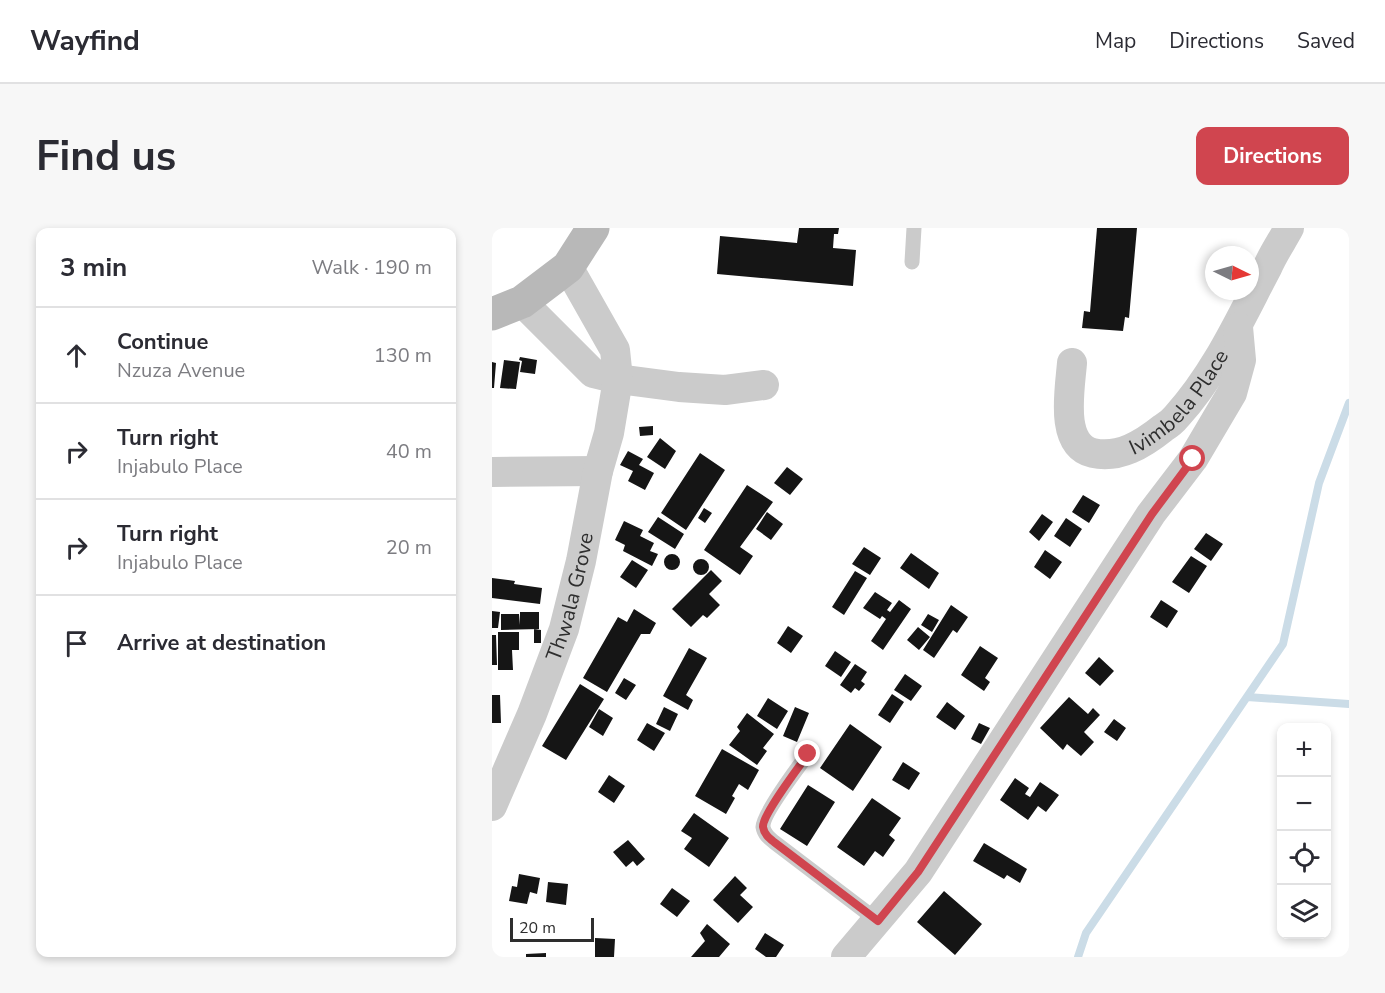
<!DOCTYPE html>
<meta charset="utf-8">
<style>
:root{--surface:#fff;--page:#f7f7f7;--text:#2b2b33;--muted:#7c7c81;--line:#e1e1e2;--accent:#d0454f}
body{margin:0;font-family:"Nunito Sans",sans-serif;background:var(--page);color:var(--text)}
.controls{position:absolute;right:18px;bottom:18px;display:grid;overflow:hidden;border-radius:12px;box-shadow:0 3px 9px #0003}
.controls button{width:54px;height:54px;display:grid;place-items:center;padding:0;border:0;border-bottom:2px solid var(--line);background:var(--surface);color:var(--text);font:30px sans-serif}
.compass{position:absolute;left:713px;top:18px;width:54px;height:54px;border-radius:50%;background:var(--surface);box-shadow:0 3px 9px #0003;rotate:95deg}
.scale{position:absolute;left:18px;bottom:15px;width:84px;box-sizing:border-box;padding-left:6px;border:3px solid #2e2e2e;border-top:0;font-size:16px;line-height:21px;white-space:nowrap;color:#2e2e2e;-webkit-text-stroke:4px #fff;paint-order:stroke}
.stop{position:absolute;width:18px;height:18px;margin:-14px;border:4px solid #d0454f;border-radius:50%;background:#fff}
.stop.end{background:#d0454f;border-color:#fff;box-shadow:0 2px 6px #0008}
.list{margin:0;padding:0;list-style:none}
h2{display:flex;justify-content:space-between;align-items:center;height:78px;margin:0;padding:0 24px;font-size:26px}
h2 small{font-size:20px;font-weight:400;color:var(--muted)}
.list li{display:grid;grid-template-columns:39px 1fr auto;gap:18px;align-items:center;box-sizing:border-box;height:96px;padding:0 24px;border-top:2px solid var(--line)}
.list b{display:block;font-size:22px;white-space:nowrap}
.list p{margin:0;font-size:20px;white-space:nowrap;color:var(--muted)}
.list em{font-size:20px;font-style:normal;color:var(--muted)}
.icon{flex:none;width:33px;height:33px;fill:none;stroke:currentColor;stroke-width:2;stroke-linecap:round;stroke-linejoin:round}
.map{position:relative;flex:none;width:857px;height:729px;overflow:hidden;border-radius:12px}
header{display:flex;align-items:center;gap:36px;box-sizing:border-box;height:84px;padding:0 30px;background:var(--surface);border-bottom:2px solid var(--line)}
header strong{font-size:28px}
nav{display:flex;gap:33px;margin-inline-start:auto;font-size:21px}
.intro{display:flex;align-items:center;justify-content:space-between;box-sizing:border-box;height:144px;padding:0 36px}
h1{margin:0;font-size:42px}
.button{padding:15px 27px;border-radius:12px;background:var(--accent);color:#fff;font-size:21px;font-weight:700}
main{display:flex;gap:36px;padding:0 36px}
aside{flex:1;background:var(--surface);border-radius:12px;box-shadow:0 3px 9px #0003}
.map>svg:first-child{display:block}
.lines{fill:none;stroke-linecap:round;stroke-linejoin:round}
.stream{stroke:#cbdce7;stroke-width:8}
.building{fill:#151515}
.lane{stroke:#cbcbcb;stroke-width:15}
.street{stroke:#cbcbcb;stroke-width:30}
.secondary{stroke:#b8b8b8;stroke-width:33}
.route{stroke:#d0454f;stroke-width:8}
.labels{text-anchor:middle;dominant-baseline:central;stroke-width:6;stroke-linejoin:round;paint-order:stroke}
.street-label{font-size:21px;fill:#2e2e2e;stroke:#fff}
</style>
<header>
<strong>Wayfind</strong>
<nav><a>Map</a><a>Directions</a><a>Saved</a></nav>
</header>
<div class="intro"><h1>Find us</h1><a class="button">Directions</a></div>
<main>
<aside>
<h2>3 min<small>Walk · 190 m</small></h2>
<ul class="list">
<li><svg class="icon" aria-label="ahead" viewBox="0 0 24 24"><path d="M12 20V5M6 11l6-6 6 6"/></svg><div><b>Continue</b><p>Nzuza Avenue</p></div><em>130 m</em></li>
<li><svg class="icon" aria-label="right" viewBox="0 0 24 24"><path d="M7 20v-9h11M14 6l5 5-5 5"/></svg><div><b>Turn right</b><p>Injabulo Place</p></div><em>40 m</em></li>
<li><svg class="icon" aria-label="right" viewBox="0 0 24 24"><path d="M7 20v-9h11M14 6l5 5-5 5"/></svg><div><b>Turn right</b><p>Injabulo Place</p></div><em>20 m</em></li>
<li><svg class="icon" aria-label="arrive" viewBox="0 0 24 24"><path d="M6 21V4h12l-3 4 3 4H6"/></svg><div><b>Arrive at destination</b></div></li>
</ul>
</aside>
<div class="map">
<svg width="857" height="729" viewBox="0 0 857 729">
<rect width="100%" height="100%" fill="#fff"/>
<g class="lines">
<!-- stream -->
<path class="stream" d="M755 469 857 476
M586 729 594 705 791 416 827 255 857 175"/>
</g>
<!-- building -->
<path class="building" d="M307 0H347L346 6H342L341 20 364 22 361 58 225 46 228 8 305 15Z
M605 0H645L637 90 633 89 631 103 590 100 592 83 598 84Z
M28 129 45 132 43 146 28 144 30 133 27 132Z
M12 132 28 134 24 161 8 160Z
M0 134 4 135 2 160H0Z
M161 198V207L148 208 147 199Z
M168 210 184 223 173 241 155 229Z
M136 223 151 231 147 237 162 245 153 262 136 253 141 243 128 237Z
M208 225 233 242 194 302 169 285Z
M295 239 311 251 298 267 282 255Z
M255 257 281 274 248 319 261 328 248 347 212 322Z
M591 267 608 277 597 295 580 284Z
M212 280 220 285 213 295 206 290Z
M275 284 291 296 279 312 264 301Z
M550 286 561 294 547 313 537 304Z
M166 289 192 306 183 321 156 304Z
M574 290 590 301 578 319 562 308Z
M132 293 151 302 148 308 162 315 158 323 166 326 160 338 131 323 133 317 123 312Z
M714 305 731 316 719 333 702 321Z
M372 319 389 330 378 347 360 336Z
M553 322 570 334 558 351 542 339Z
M419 325 447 345 437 361 408 340Z
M172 334a8 8 0 1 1 16 0a8 8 0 1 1-16 0Z
M699 328 715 338 697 365 680 354Z
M201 339a8 8 0 1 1 16 0a8 8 0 1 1-16 0Z
M140 332 156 342 144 360 128 349Z
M219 342 230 353 217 366 228 377 215 390 211 387 199 399 180 381Z
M363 343 375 350 352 387 340 379Z
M0 350 23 353 22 356 50 360 48 376 0 370Z
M383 364 400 375 395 382 398 384 407 372 419 381 391 422 379 413 394 391 390 388 388 391 371 380Z
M669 372 686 383 675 400 658 389Z
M459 377 476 389 465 405 461 402 442 430 431 422Z
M142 381 164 395 158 406H149L115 464 91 450 126 389 135 394Z
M0 383 8 384 6 400H0Z
M28 384H47V401L9 402V386H27L28 397Z
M436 386 447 392 440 404 429 397Z
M296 398 311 408 299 425 285 415Z
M426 399 438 409 427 422 415 412Z
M42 401 49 402V415H42Z
M6 404H27V422H20L21 442H6Z
M0 407H4L5 437H0Z
M488 418 506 430 493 450 498 454 492 463 469 447Z
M197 420 215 430 194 467 201 472 196 482 171 468Z
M343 423 359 434 349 449 333 438Z
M607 429 622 443 608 458 593 445Z
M363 436 375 444 369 453 373 456 367 463 363 460 359 465 348 457Z
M413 446 430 458 419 473 402 462Z
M132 450 144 457 134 472 123 465Z
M88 456 112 471 74 532 50 518Z
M400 466 412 474 398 495 386 487Z
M0 467H8L9 495H0Z
M577 469 596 486 601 480 608 487 592 504 602 514 589 528 575 516 571 522 548 500Z
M276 470 296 483 285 501 265 488Z
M455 474 473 488 463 502 444 489Z
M172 479 186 486 178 503 164 496Z
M303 479 317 485 305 514 291 508Z
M107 481 121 490 111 508 97 499Z
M255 485 282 506 271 520 275 523 265 537 237 517 248 503 245 499Z
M622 491 634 500 625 513 612 504Z
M155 495 173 505 162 523 145 512Z
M487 495 498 500 489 516 479 511Z
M358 496 390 519 361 563 328 540Z
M230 521 267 542 256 562 247 556 240 568 243 570 234 586 203 568Z
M411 534 428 545 417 562 400 552Z
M117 547 133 558 122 575 106 564Z
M523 550 537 560 533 566 538 569 548 554 567 567 554 584 546 578 536 592 508 572Z
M316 557 343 574 315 618 288 601Z
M380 570 409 590 397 607 403 612 391 629 383 623 372 638 345 619Z
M202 585 237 610 217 639 192 621 200 610 189 603Z
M136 612 153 631 145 638 141 633 134 639 121 624Z
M492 615 535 641 528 655 515 647 512 651 481 633Z
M27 646 48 650 45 666 38 664 35 676 17 673 20 658 25 659Z
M243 648 255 660 248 667 261 679 246 695 221 672Z
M56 654 76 656 74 677 54 674Z
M180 660 198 673 185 689 168 676Z
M452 663 490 696 463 727 425 694Z
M215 696 238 716 227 729H199L213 713 208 705Z
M273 705 292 717 284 729H274L263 721Z
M103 710 123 711 122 729H103Z
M54 725V729H34V726Z"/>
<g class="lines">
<!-- lane -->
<path class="lane" d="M420 34 422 0
M316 526C307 538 270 587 271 599 272 606 277 610 282 614L386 693"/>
<!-- street -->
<g class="street">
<path d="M30 74 101 145 126 151 187 159 233 162 272 157"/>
<path id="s1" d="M580 135C578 161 567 217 601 225 627 231 651 216 671 200 676 197 681 193 685 188 724 145 748 91 775 40 781 26 790 13 797 0"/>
<path d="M0 244 106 243"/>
<path id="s2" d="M0 578 40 486 72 401 89 333 106 243 117 205 126 151 123 122 76 39"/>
<path d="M354 729 426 644 659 286 701 231 740 165 749 132 746 99"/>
</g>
<!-- secondary -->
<path class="secondary" d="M0 86 30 74 76 39 101 0"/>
</g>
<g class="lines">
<!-- route -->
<path class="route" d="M316 526C307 539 270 587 271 599 272 606 277 610 282 614L386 693 426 644 660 286 701 231"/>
</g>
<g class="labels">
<!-- street labels -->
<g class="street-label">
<text stroke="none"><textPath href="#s1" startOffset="207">Ivimbela Place</textPath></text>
<text stroke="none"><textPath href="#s2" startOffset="224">Thwala Grove</textPath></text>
</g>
</g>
</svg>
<div class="controls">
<button>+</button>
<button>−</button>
<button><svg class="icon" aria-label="locate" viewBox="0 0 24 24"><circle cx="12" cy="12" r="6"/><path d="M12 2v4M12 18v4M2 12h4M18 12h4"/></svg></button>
<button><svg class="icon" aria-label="layers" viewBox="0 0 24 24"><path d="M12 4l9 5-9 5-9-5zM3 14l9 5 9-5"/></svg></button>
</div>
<svg class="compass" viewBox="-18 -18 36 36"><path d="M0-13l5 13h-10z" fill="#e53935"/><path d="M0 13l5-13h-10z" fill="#7c7c81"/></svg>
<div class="scale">20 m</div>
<div class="stop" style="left:701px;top:231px"></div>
<div class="stop end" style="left:316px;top:526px"></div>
</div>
</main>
